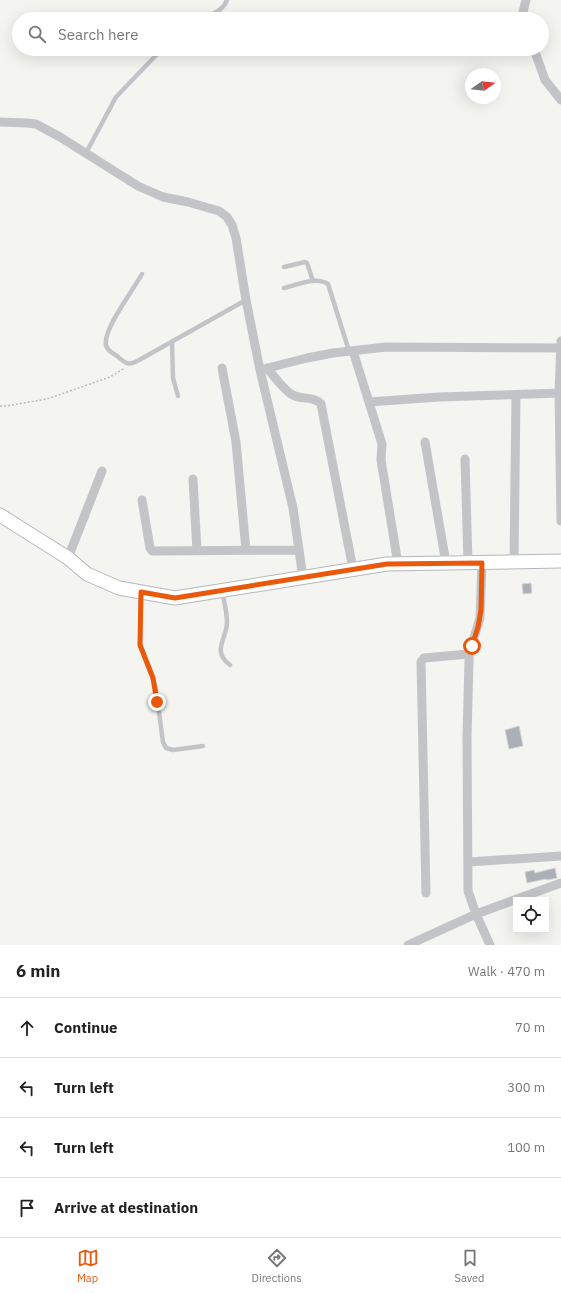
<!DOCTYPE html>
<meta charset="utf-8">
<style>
:root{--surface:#fff;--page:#f2f2f2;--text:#222;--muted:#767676;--line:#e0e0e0;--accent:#ea580c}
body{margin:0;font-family:"IBM Plex Sans",sans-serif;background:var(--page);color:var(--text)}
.controls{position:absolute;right:12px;bottom:12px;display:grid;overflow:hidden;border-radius:0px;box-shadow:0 4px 16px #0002}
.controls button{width:36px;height:36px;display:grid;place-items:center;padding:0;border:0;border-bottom:1px solid var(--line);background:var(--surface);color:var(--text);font:20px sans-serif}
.compass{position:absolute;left:465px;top:68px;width:36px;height:36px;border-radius:50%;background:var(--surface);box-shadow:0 4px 16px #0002;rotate:76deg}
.stop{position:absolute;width:12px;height:12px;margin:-9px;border:3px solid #ea580c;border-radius:50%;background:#fff}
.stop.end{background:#ea580c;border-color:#fff;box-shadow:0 1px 4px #0008}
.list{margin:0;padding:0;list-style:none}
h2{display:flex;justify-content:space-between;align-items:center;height:52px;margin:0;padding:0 16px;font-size:17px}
h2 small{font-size:13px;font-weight:400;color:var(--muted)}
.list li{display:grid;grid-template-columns:26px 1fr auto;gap:12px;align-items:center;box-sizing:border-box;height:60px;padding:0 16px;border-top:1px solid var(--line)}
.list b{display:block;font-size:15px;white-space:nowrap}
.list em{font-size:13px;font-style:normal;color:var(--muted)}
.icon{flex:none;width:22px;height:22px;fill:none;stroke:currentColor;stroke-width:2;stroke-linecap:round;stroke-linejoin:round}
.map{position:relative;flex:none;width:561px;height:945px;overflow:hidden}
.search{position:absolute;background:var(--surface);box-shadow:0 4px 16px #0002;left:12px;right:12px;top:12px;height:44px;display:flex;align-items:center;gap:10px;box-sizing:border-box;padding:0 14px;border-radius:22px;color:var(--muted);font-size:15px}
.sheet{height:292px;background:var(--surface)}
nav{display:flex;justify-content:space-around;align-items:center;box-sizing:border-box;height:56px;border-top:1px solid var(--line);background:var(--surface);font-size:11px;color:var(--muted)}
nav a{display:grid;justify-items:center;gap:2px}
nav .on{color:var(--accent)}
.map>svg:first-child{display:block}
.building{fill:#aab0b6;stroke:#d5d5d3}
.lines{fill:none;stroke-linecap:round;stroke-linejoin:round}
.secondary-casing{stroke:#b4b7bc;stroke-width:15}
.path{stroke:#b9bbbd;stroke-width:1.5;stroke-dasharray:2 2;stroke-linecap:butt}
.lane{stroke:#c2c4c8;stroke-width:4.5}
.street{stroke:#c2c4c8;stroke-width:9}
.secondary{stroke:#fff;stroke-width:13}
.route{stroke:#ea580c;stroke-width:5}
</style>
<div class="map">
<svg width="561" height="945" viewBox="0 0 561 945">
<rect width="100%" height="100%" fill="#f4f4f0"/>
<!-- building -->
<path class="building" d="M531 583 532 593 523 594 522 584Z
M519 726 523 746 509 749 505 730Z
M555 868 557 878 547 880 546 879 527 883 525 872 534 870 535 873Z"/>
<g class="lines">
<defs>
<path id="secondary" d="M0 515 68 558 87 574 119 588 175 598 387 564 561 561"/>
</defs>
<!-- secondary casing -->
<use href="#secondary" class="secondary-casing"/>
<!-- path -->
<path class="path" d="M0 406H6L47 399 110 377 125 368"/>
<!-- lane -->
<path class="lane" d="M202 19C212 14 223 11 227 0
M86 153 116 97 162 49
M284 267 305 262 307 263 313 281
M142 274C134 289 103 329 106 345 107 351 113 353 117 356 128 365 128 366 141 359L246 300
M284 288C297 285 316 276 328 284L349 351
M172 341 173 378 178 396
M222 591C224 601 227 612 227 622 227 639 211 651 230 665
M141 594 140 645 153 679 156 690 163 742 166 748 173 750 203 746"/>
<!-- street -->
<path class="street" d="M524 19 523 12 526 0
M534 49 545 80 561 100
M0 122 27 123 36 124 60 137 138 186 163 197 188 202 219 211 227 217 232 225 236 238 246 300 260 370 293 508 303 578
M561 341 559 393 561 521
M353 351 382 444 381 460 398 564
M222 368 236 442 246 550
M267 368C275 377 282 388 291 394 301 401 313 395 321 404L353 569
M260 370 307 358 333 353 386 347 561 348
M369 402 439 397 561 393
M425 442 446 563
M465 459 468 563
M193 479 197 551
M142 500 150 548 152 551 299 550
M68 558 102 471
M514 562 516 395
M482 563 480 618 469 654V660L467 736 468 891 476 914 490 945
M469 862 561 856
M426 893 421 662 424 658 469 654
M408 945 476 914 561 883"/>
<!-- secondary -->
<use href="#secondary" class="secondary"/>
</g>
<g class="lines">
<!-- route -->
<path class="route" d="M157 702 153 678 140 645 141 592 175 598 387 564 482 563 481 610 478 627 472 646"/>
</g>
</svg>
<div class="controls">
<button><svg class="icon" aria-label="locate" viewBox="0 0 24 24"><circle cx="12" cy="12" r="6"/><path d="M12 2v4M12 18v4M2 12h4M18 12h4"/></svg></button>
</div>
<svg class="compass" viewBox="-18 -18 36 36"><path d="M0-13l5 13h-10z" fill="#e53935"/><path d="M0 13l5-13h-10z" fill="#767676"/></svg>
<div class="stop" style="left:472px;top:646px"></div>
<div class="stop end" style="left:157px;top:702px"></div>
<div class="search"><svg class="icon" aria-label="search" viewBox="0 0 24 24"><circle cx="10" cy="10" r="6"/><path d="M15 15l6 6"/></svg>Search here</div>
</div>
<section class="sheet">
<h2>6 min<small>Walk · 470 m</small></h2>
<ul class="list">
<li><svg class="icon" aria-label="ahead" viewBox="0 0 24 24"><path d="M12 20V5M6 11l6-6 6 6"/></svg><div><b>Continue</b></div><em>70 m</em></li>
<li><svg class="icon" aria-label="left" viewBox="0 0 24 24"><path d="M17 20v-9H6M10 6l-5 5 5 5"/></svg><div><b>Turn left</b></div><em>300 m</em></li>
<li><svg class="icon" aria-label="left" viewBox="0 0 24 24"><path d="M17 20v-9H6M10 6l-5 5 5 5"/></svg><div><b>Turn left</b></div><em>100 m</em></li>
<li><svg class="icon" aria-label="arrive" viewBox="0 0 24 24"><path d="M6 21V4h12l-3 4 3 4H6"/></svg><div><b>Arrive at destination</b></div></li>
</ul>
</section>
<nav>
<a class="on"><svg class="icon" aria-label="map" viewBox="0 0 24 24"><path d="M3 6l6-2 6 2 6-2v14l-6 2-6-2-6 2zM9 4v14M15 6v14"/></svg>Map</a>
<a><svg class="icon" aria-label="directions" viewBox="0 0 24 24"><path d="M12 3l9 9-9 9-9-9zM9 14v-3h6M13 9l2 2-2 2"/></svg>Directions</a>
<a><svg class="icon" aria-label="saved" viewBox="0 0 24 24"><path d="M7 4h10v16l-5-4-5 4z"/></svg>Saved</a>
</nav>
